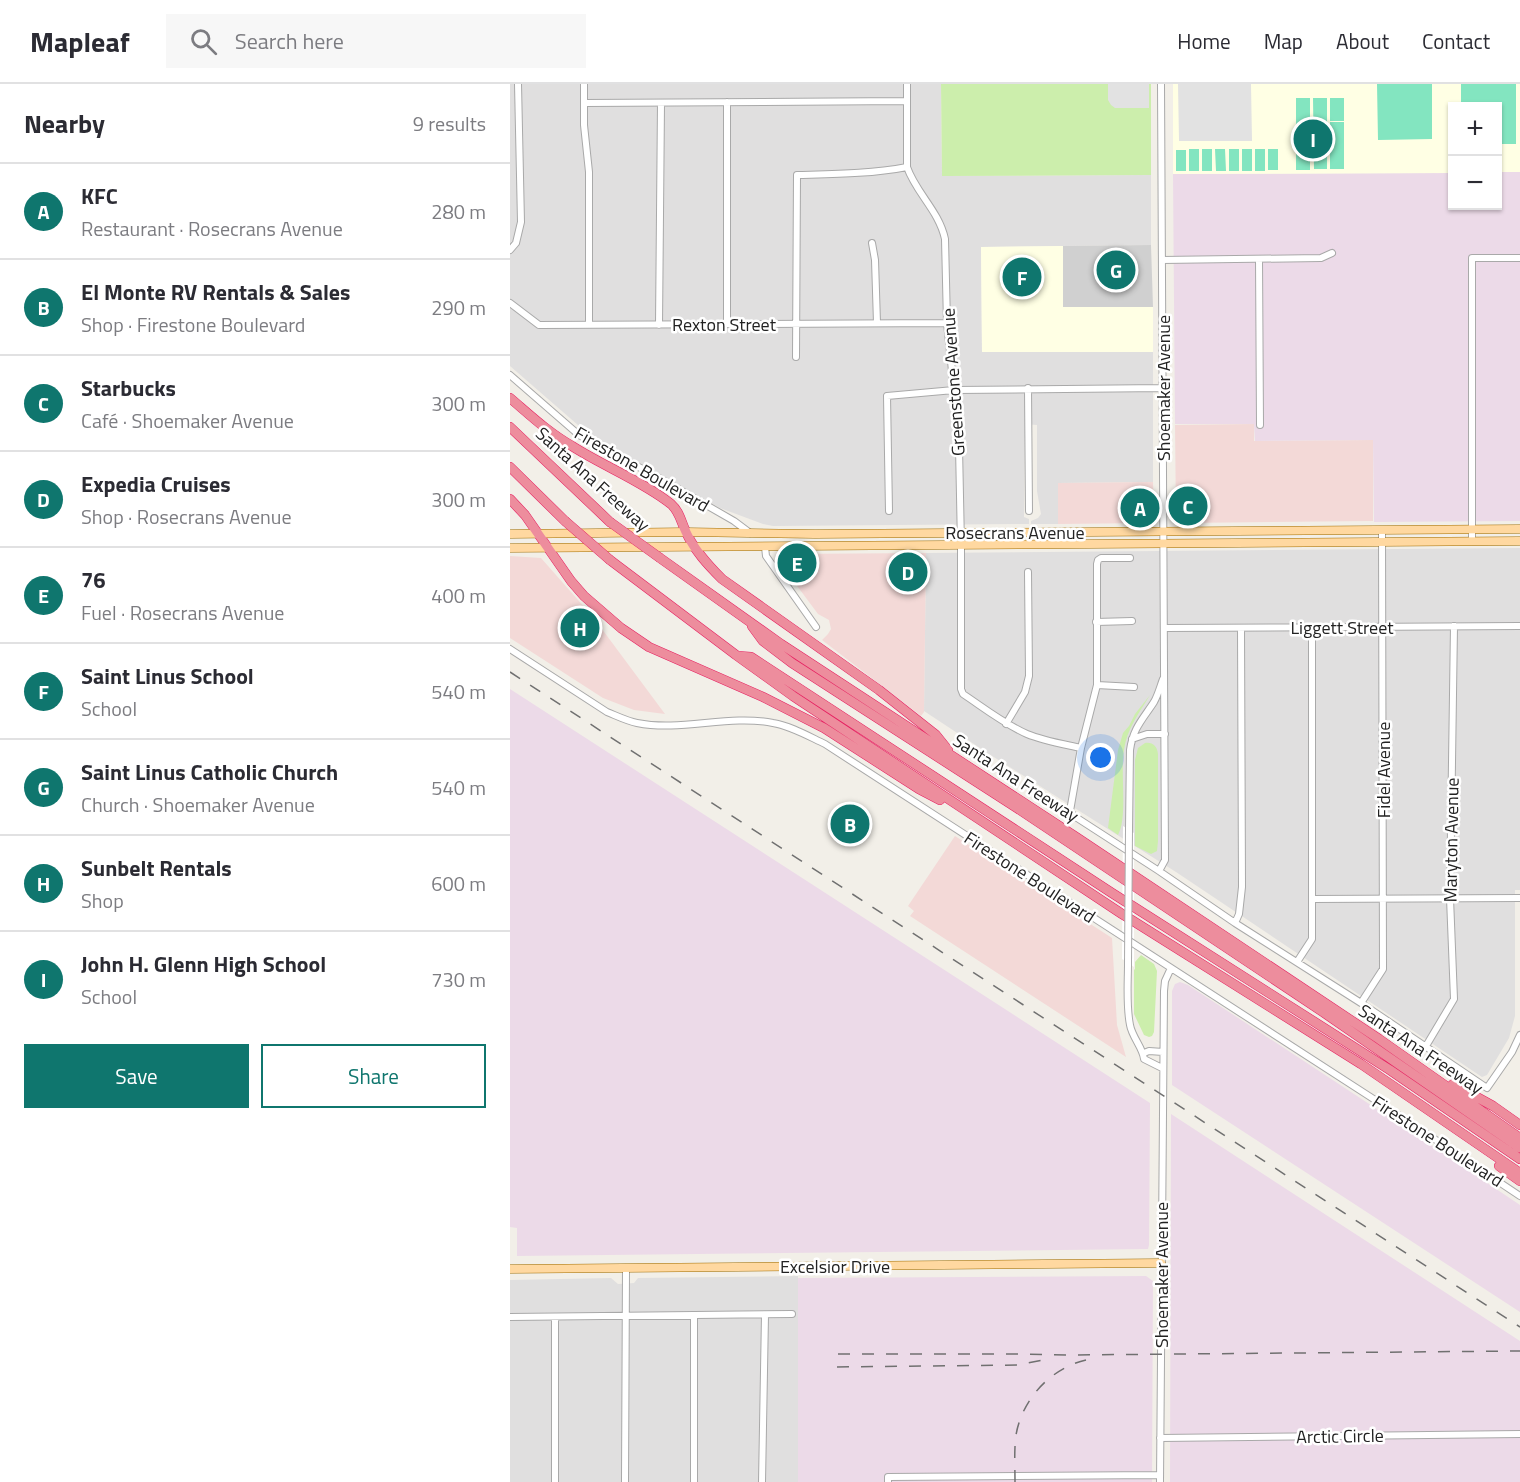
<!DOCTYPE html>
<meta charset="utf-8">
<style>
:root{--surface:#fff;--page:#f7f7f7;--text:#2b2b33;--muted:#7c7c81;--line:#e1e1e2;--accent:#0f766e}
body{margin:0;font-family:"Titillium Web",sans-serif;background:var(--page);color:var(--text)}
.controls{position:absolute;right:18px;top:18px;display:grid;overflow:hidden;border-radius:0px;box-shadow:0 2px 4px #0004}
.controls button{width:54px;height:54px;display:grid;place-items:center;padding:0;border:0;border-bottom:2px solid var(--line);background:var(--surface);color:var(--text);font:30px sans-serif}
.you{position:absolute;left:591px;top:674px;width:21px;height:21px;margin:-15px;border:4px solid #fff;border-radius:50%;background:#1a73e8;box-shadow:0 0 0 9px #1a73e833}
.badge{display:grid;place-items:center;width:39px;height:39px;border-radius:50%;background:var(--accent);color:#fff;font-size:20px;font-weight:700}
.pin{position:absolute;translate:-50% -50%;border:3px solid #fff;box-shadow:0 2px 6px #0006}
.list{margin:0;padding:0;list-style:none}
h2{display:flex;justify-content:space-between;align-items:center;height:78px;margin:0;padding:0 24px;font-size:26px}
h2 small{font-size:20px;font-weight:400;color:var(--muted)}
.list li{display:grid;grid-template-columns:39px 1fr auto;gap:18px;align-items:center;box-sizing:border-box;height:96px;padding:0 24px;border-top:2px solid var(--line)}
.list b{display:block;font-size:22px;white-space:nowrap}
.list p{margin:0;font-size:20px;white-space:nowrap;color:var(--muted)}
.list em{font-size:20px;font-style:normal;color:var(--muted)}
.actions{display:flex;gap:12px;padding:18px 24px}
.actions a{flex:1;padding:14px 0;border:2px solid var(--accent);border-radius:0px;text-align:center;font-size:21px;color:var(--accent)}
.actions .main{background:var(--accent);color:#fff}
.icon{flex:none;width:33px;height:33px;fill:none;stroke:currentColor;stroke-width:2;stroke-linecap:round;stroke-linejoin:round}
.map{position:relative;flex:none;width:1010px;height:1398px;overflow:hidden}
header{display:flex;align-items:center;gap:36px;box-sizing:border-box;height:84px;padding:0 30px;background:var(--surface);border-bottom:2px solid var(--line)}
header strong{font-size:28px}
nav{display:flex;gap:33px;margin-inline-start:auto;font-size:21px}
.search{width:420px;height:54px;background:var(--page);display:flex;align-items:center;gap:15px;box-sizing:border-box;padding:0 21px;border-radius:0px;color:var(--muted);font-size:22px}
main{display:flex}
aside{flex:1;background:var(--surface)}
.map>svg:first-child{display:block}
.residential{fill:#e0dfdf}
.commercial{fill:#f3d9d7}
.industrial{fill:#ecdae8}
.education{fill:#ffffe4}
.religious{fill:#d0d0d0}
.grass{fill:#cceeac}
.pitch{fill:#83e5c0}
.parking{fill:#e2e2e2}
.pier{fill:#fff}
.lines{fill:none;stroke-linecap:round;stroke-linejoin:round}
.minor-casing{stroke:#a9a9a9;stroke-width:8}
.major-casing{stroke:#9f6d00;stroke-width:9}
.highway-casing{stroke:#e62061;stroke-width:10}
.minor{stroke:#fff;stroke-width:6}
.major{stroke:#ffd8a0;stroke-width:8}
.highway{stroke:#ed8d9d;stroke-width:9}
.rail{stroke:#707070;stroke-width:1.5;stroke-dasharray:12 12;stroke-linecap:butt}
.minor-bridge-casing{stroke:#a9a9a9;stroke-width:8;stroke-linecap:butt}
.highway-bridge-casing{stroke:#e62061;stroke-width:10;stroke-linecap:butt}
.minor-bridge{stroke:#fff;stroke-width:6}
.highway-bridge{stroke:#ed8d9d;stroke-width:9}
.labels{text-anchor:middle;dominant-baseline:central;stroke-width:5;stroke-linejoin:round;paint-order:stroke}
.street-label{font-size:18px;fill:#222;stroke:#fff}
</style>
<header>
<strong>Mapleaf</strong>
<div class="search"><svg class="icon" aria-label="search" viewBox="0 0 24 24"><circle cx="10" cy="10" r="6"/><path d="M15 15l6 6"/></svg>Search here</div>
<nav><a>Home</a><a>Map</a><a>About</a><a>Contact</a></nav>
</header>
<main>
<aside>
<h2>Nearby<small>9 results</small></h2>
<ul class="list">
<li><span class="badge">A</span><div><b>KFC</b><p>Restaurant · Rosecrans Avenue</p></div><em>280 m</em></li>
<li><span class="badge">B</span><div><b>El Monte RV Rentals &amp; Sales</b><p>Shop · Firestone Boulevard</p></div><em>290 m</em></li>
<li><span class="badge">C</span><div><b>Starbucks</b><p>Café · Shoemaker Avenue</p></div><em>300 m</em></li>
<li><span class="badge">D</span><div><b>Expedia Cruises</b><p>Shop · Rosecrans Avenue</p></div><em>300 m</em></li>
<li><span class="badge">E</span><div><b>76</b><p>Fuel · Rosecrans Avenue</p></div><em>400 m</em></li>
<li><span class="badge">F</span><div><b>Saint Linus School</b><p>School</p></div><em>540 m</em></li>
<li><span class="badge">G</span><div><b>Saint Linus Catholic Church</b><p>Church · Shoemaker Avenue</p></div><em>540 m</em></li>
<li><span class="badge">H</span><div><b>Sunbelt Rentals</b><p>Shop</p></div><em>600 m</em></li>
<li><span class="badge">I</span><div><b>John H. Glenn High School</b><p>School</p></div><em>730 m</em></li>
</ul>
<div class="actions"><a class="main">Save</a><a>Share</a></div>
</aside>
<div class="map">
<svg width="1010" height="1398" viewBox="0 0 1010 1398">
<rect width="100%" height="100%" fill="#f2efe8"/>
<!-- residential -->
<path class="residential" d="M0 0H431L432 92 641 91V161L471 163 472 268H643V398L549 399 548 440H521V437L528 434 531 430 527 407V341L515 340 514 433 519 435V440L263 442 253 440 210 424 92 358 76 348 0 282Z
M1010 464V806H1005V932L999 954 977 991 972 993 666 788 479 670 414 627 416 469Z
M288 1192V1398H0V1196L101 1194 108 1200 124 1199 128 1194Z"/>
<!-- commercial -->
<path class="commercial" d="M744 340V357L863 356V437L672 439 666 434 665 341Z
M643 398 644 435 639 439 548 440V399Z
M416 469 414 628 411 632 312 556 318 550 321 545 319 536 308 530 270 479 275 470Z
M0 472 31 474 83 533 155 630 124 626 93 614 0 554Z
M445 752 602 854 607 941 616 973 400 832 404 827 398 822Z"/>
<!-- industrial -->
<path class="industrial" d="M988 88H1010V437L864 438 863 356 745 357 744 340H665L663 90 942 89V122H988Z
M0 605 640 1019 639 1161 638 1165 7 1172V1144L0 1143Z
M670 898 678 901 882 1035 1010 1121V1228L662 1001V907L665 900Z
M661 1030 1010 1257V1398H660Z
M636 1192 643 1197 642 1398H288V1194Z"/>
<!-- education -->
<path class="education" d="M663 0H1010V88H988V22H942V89L663 90Z
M553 162V223H643V268H472L471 163Z"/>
<!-- religious -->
<path class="religious" d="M641 161 643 223H553V162Z"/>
<!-- grass -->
<path class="grass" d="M431 0H641V91L432 92Z
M640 611C629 629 617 645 614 666 610 689 618 733 608 751L598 744 608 666 613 649 619 642 625 630Z
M635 659C643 658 647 662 648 670V757L647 767 641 770 625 762V676L628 664Z
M631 871 644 880 647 887 644 948 642 952 639 953 634 951 624 930V886L625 885V878Z"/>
<!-- pitch -->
<path class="pitch" d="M867 0H922V55L868 56Z
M951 0H1006V60H988V22H951Z
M786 14H800V86H786Z
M803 14H817V85H804Z
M820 14H834V37H820Z
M820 38H834V85H820Z
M679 65H689V87H679Z
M692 65H702V87H692Z
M705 65H715L716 87H706Z
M719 65H729V87H719Z
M732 65H742V87H732Z
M745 65H755V87H745Z
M758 65H768V86H758Z
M666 66H676V87H666Z"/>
<!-- parking -->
<path class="parking" d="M598 0H639V24H605L601 21 598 16Z
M668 0H741L742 57H669Z"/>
<!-- pier -->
<path class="pier" d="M613 742 624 749V883L612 875Z"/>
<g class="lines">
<defs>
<path id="minor" d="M74 0V41L79 88V241
M397 0V83C406 109 429 127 435 155L437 239 444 306 449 363 451 461V605L453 610C474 624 494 640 517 650 534 657 553 660 571 664
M217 18V240
M74 19 397 17
M362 159 365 176 367 239
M0 166 6 159 11 138 8 0
M749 175 750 341
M652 176 811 174 822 169
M0 219 29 241 437 239
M149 241 151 19
M286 273 287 91C325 90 360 90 397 83
M0 291 69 351 151 395 224 437 240 449
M518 304 519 427
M379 427 377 312 444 306 653 304
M962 457V174H1010
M255 463 256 472 306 543
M620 474H591L588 476 587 480V601L571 664 560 727 564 732 649 787 725 839 851 919 977 1004 1002 968 1010 951
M586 538 622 537
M654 544 1010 542
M0 565 97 628C107 632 117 637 127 639 172 648 218 630 263 639 281 642 298 652 315 660L896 1036 1010 1112
M587 601 624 603
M496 640 515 608 519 592 518 488
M622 655 637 650H655
M619 745 620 666C623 644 633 635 644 618 648 611 650 603 653 595
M649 787 655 776 651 0
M802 815 1010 814
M725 839 729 830 732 803 731 544
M787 878 802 855V543
M618 879C618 899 616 921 620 941 622 953 633 964 634 975L652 984
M851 919 873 885 872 446
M916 962 944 915 940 814 944 542
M634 969 639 967 653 968
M184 1231V1398
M0 1233 282 1230
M650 1354 1010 1350
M45 1398V1233
M115 1398 116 1184
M252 1398 255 1231
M378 1398V1393L650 1391
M650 1398 654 907 655 897 661 884"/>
<path id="major" d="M0 450 176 448 305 450 1010 445
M0 464 1010 457
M0 1185 651 1179"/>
<path id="highway" d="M0 314C20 331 39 349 62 362 93 382 132 397 161 420 170 428 171 438 176 448 184 466 198 481 212 495L369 606 426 651 438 666
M0 343 100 438
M0 383 55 437
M0 415 15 431 61 497 74 512 111 544 139 563 253 613 314 644 409 705 430 716
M150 474 271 560 566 753 869 955 1010 1054
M100 476 226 571 283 612 612 830 851 980 1010 1089
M242 542 253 557 282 579 507 724 816 930 1010 1064
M228 572 241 573 602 809 880 986 1010 1075
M943 1000 983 1022 1010 1041
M989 1082 1010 1097"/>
</defs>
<!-- minor casing -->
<use href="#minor" class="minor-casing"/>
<!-- major casing -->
<use href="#major" class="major-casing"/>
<!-- highway casing -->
<use href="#highway" class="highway-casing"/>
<!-- minor -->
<use href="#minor" class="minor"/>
<!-- major -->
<use href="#major" class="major"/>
<!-- highway -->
<use href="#highway" class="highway"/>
<!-- rail -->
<path class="rail" d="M0 588 1010 1243
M328 1270H501L561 1271 1010 1267
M327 1283 508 1281 533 1276
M505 1398C505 1382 504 1366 506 1351 512 1315 541 1284 576 1276"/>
<defs>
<path id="minor-bridge" d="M618 879 619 745"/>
<path id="highway-bridge" d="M55 437 100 476
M100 438 150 474"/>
</defs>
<!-- minor-bridge casing -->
<use href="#minor-bridge" class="minor-bridge-casing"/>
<!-- highway-bridge casing -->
<use href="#highway-bridge" class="highway-bridge-casing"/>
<!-- minor-bridge -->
<use href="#minor-bridge" class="minor-bridge"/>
<!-- highway-bridge -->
<use href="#highway-bridge" class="highway-bridge"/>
</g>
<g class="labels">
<!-- street labels -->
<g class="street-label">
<text x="214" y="240">Rexton Street</text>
<text transform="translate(443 298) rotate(-94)">Greenstone Avenue</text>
<text transform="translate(653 304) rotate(-90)">Shoemaker Avenue</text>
<text transform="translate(132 385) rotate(30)">Firestone Boulevard</text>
<text transform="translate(83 395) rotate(42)">Santa Ana Freeway</text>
<text x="505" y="448">Rosecrans Avenue</text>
<text x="832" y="543">Liggett Street</text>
<text transform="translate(873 686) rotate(-90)">Fidel Avenue</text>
<text transform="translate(506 694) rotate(33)">Santa Ana Freeway</text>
<text transform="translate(941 756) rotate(-89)">Maryton Avenue</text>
<text transform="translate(520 793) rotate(33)">Firestone Boulevard</text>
<text transform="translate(911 965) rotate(34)">Santa Ana Freeway</text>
<text transform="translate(928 1057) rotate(33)">Firestone Boulevard</text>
<text x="325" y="1182">Excelsior Drive</text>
<text transform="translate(651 1191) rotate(-90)">Shoemaker Avenue</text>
<text transform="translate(830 1352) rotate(-1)">Arctic Circle</text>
</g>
</g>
</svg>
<div class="controls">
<button>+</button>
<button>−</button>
</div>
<div class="you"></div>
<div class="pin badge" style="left:630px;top:424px">A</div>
<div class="pin badge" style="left:340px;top:740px">B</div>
<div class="pin badge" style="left:678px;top:422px">C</div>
<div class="pin badge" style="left:398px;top:488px">D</div>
<div class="pin badge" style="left:287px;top:479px">E</div>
<div class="pin badge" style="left:512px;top:193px">F</div>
<div class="pin badge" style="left:606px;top:186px">G</div>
<div class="pin badge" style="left:70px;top:544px">H</div>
<div class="pin badge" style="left:803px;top:55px">I</div>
</div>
</main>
